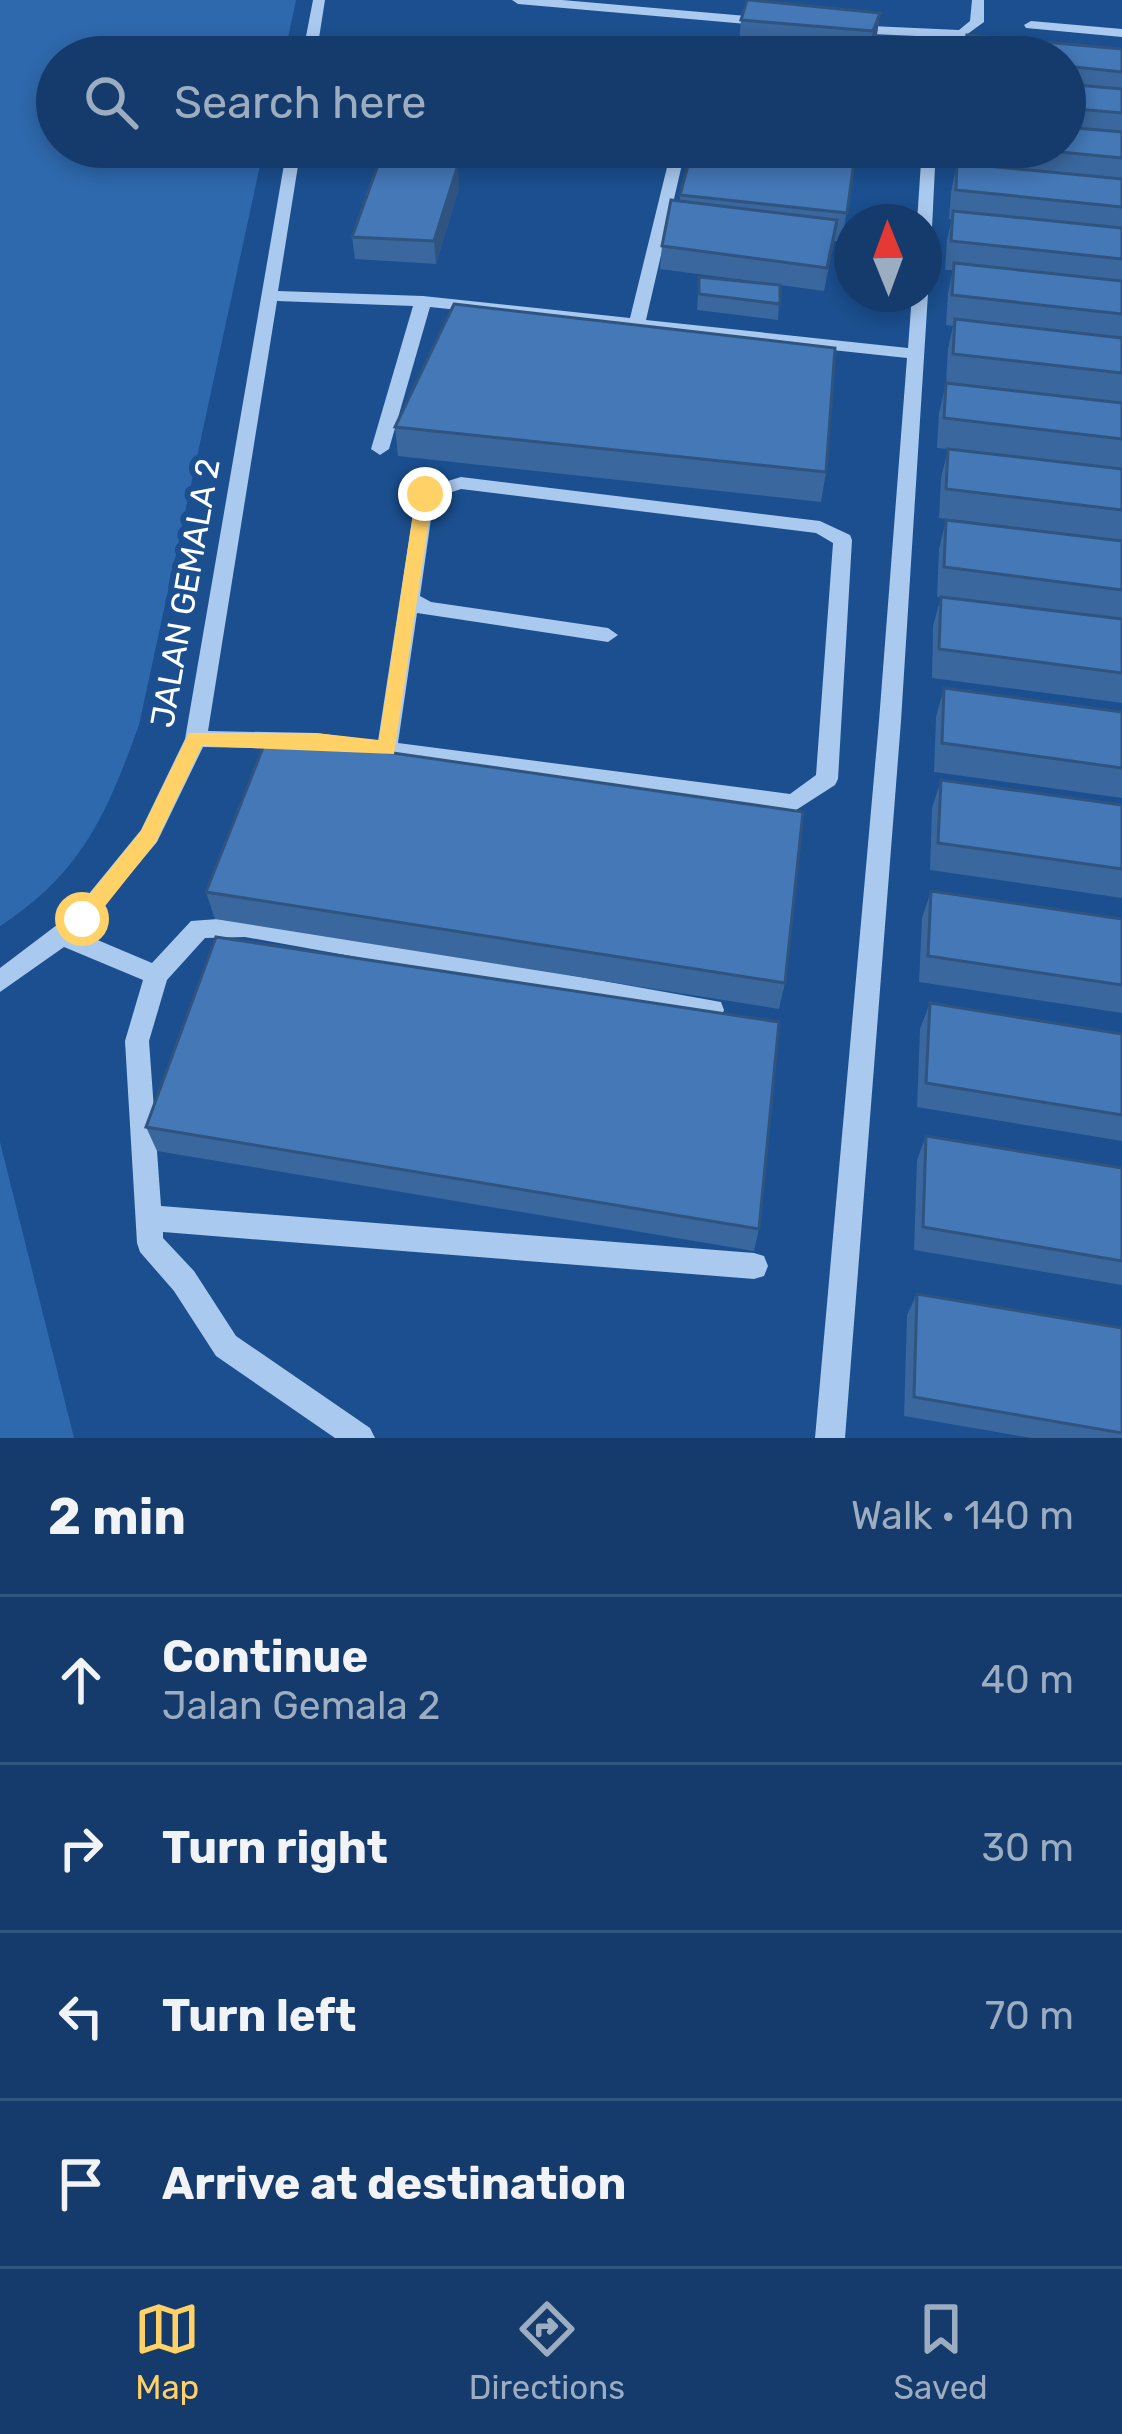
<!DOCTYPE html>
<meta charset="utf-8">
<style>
:root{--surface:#143b6b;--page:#214673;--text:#f1f3f6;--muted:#9dadc1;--line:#33557e;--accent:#ffd166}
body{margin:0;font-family:Rubik,sans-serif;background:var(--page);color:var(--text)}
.compass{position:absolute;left:834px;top:204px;width:108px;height:108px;border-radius:50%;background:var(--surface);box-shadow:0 6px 18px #0003;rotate:359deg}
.stop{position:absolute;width:36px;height:36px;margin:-27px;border:9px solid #ffd166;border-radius:50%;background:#fff}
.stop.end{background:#ffd166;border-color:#fff;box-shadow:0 3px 12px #0008}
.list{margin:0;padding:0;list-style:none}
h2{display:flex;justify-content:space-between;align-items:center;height:156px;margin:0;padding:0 48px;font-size:51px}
h2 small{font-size:39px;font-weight:400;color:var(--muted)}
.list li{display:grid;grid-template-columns:78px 1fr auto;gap:36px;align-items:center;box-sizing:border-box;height:168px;padding:0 48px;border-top:3px solid var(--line)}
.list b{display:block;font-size:45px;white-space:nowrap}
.list p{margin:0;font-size:39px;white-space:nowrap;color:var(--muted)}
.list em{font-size:39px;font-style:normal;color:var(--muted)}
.icon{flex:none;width:66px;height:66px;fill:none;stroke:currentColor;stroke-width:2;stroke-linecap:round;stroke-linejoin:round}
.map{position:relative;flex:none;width:1122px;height:1438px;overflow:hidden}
.search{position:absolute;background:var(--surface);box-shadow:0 6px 18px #0003;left:36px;right:36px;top:36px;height:132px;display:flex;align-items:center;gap:30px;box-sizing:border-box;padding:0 42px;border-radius:66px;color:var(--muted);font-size:45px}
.sheet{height:828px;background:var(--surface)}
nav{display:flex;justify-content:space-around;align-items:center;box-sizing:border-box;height:168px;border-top:3px solid var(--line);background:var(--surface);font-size:33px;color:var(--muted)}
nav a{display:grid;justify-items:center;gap:6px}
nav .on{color:var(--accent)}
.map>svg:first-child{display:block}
.green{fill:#2e69ad}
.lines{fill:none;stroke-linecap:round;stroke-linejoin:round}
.minor{fill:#a9c9ee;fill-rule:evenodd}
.wall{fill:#3a679d}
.shaded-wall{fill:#305480}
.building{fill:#4478b7;stroke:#305480;stroke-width:3}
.route{fill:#ffd166}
.labels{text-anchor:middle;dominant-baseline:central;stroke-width:12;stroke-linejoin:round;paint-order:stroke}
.street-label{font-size:33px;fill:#fff;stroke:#1b4f8f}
</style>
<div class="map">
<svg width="1122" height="1438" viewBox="0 0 1122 1438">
<rect width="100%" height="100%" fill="#1b4f8f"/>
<!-- green -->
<path class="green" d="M0 0H296L284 57H57V147H264L139 725C107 813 82 873 0 926Z
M0 1142 74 1438H0Z"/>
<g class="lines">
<!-- minor -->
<path class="minor" d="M313 0H325L316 57H302Z
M512 0H562L770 18 777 22 770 26 518 4Z
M972 0H984V22L962 38 849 33 842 29 849 25 959 30 970 21Z
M1031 21 1122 29V37L1026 28 1024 25Z
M287 147H301L278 291 423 296 630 318 672 147H686L646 320 908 348 912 294H924V290L928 294 901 721 845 1438H815L879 721 907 358 430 307 389 449 380 455 371 449 413 306 277 301 208 731 316 733 378 741 416 494 418 490 461 477 820 521 850 535 852 540 838 779 835 785 793 812 316 749 203 747 157 842 81 933 152 963 191 921 245 917 721 1002 724 1010 721 1018 712 1021 245 937 205 938 167 980 149 1041 161 1206 754 1253 764 1256 768 1266 764 1276 754 1279 163 1232V1238L194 1271 236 1336 370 1428 375 1438H335L216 1356 174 1291 140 1252 137 1243 125 1041 143 980 64 947 0 992V968L74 912 141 830 185 739ZM461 489 816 533 833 543 816 775 790 794 398 743 417 613 608 642 618 635 608 628 431 602 420 596 434 498Z
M922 147H936L932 228 924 233V222H917Z"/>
</g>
<!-- wall -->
<path class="wall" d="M880 13 877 34 869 53 739 42 741 20Z
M967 35 1122 49V540L939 518 941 478 948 449 937 448 939 413 946 383 948 349 953 326 946 325 948 293 953 270H945L947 240 952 219H949L951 192 957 163H959L960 147H1065V57H962Z
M856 147 842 242 834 241 824 291 780 285 778 320 697 310 699 277 773 284 660 269 662 246 680 201V195Z
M459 188 436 264 355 259 352 237Z
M395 427 826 472 821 502 398 456Z
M946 520 1122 541V703L932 678 933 626 941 597H937L939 549Z
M944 688 1122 712V798L934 772 936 717Z
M941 780 1122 805V898L930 870 932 808Z
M931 891 1122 919V1013L919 982 922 918Z
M206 892 785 983 779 1009 215 919Z
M930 1003 1122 1034V1141L917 1107 920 1029Z
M146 1127 759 1229 754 1251 157 1151Z
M926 1136 1122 1168V1285L914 1250 917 1160Z
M917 1294 1122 1328V1438H1031L904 1416 907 1315Z"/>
<!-- shaded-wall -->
<path class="shaded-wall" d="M880 13 877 34 869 53 873 31Z
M458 165 459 188 436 264 434 241Z"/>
<!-- building -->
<path class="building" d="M747 0H750L880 13 873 31 741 20Z
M967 35 1122 49V72L1065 66V57H965Z
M879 39 918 43 919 57H877Z
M722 44 863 57H718Z
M1065 84 1122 89V113L1065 108Z
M1065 127 1122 132V158L1007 147H1065Z
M693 147H856L847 213 680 195Z
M381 157 458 165 434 241 352 237Z
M957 163 1122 179V207L956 190Z
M671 200 837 220 827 268 662 246Z
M953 211 1122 228V259L951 241Z
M954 263 1122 281V314L952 295Z
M699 277 780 285V304L699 294Z
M454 304 835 348 826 472 395 427Z
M955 319 1122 338V373L953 354Z
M946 383 1122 403V439L944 418Z
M948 449 1122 469V510L946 489Z
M946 520 1122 541V590L944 567Z
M941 597 1122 619V673L939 649Z
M944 688 1122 712V768L942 743Z
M268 735 803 812 785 983 206 892Z
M941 780 1122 805V869L938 843Z
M931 891 1122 919V985L928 956Z
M216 937 779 1022 759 1229 146 1127Z
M930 1003 1122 1034V1115L926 1083Z
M926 1136 1122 1168V1261L923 1227Z
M917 1294 1122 1328V1433L914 1397Z"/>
<!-- route -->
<path class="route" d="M425 488 433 494 394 754 202 746 156 842 90 925H75V912L141 831 189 733H316L379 740 416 494Z"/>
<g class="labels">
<!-- street labels -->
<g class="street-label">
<text transform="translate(185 593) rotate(-80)">JALAN GEMALA 2</text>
</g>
</g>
</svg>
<svg class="compass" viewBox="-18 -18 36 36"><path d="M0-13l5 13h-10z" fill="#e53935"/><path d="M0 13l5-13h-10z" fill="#9dadc1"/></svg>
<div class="stop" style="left:82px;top:919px"></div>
<div class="stop end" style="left:425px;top:494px"></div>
<div class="search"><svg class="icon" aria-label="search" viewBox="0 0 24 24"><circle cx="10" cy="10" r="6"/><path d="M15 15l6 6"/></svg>Search here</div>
</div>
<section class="sheet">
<h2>2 min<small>Walk · 140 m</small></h2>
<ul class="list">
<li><svg class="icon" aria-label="ahead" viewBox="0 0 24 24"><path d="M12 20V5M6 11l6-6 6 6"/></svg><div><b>Continue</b><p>Jalan Gemala 2</p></div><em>40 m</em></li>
<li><svg class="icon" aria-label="right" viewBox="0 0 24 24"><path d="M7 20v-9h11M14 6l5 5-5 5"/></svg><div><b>Turn right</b></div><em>30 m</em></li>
<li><svg class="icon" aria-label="left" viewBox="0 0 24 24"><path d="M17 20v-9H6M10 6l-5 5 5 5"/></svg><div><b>Turn left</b></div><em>70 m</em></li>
<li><svg class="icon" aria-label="arrive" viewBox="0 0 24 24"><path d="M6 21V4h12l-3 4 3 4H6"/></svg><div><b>Arrive at destination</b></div></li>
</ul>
</section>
<nav>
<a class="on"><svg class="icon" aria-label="map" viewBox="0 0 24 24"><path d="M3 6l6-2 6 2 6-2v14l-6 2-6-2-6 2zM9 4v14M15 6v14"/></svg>Map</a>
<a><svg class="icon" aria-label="directions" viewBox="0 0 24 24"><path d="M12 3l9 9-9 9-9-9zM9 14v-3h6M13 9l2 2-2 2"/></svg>Directions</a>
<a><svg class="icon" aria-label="saved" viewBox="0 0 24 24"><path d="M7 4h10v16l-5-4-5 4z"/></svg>Saved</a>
</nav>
